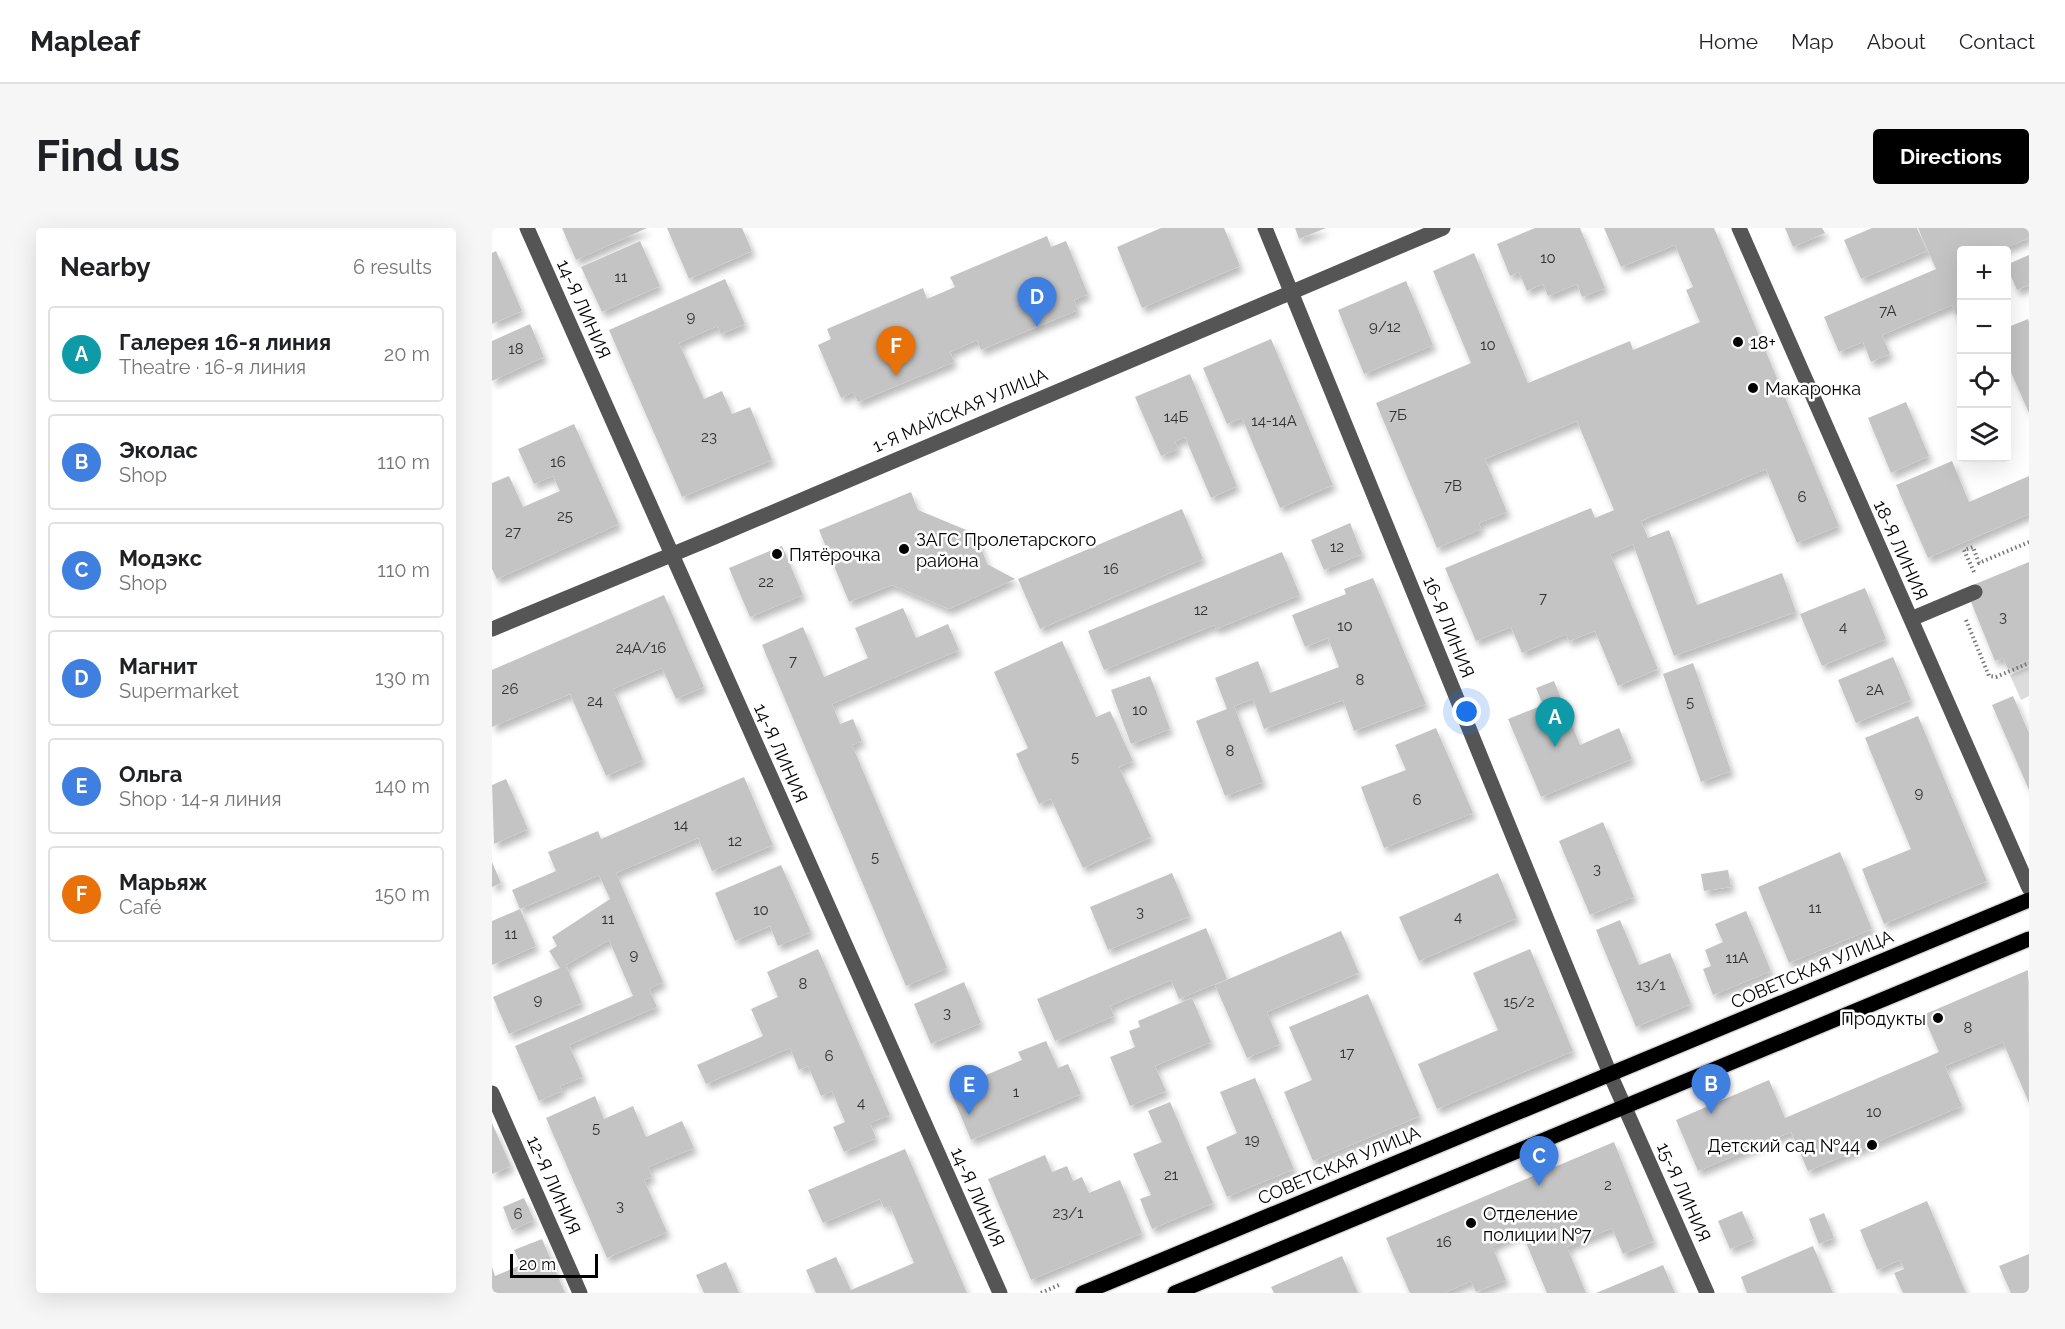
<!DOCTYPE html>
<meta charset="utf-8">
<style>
:root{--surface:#fff;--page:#f6f6f6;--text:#202124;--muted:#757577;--line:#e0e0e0;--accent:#000}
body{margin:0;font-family:Raleway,sans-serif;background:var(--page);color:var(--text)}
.controls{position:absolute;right:18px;top:18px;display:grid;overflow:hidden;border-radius:6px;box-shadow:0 6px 24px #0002}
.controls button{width:54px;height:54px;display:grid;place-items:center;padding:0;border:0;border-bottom:2px solid var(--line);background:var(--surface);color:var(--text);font:30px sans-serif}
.scale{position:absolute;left:18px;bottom:15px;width:88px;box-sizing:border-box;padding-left:6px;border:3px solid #000;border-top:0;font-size:16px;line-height:21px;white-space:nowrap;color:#000;-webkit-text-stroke:4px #fff;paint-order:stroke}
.you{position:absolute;left:975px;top:484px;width:21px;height:21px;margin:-15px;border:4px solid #fff;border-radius:50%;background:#1a73e8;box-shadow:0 0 0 9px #1a73e833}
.badge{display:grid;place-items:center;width:39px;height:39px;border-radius:50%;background:var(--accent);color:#fff;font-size:20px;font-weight:700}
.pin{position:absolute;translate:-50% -50px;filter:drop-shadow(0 2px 3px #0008)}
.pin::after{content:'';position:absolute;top:32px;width:21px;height:18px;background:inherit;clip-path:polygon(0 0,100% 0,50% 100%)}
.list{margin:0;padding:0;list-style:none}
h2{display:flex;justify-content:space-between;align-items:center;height:78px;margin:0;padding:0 24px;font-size:26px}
h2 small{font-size:20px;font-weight:400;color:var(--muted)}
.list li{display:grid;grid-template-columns:39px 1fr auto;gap:18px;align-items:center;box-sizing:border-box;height:96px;margin:0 12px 12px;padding:0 12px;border:2px solid var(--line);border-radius:6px}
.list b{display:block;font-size:22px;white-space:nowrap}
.list p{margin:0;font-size:20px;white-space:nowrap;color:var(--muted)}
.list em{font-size:20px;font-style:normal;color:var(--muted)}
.icon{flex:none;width:33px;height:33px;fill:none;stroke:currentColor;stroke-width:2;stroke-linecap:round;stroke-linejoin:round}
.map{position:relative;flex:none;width:1537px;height:1065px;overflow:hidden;border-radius:6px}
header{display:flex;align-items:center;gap:36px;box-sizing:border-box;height:84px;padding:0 30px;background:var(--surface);border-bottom:2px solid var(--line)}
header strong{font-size:28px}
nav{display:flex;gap:33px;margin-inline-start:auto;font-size:21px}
.intro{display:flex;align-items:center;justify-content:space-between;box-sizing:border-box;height:144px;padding:0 36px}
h1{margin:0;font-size:42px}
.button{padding:15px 27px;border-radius:6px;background:var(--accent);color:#fff;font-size:21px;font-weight:700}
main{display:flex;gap:36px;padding:0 36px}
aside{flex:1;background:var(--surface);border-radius:6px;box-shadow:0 6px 24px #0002}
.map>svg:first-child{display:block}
.green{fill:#dcdcdc}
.building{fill:#c4c4c4;filter:url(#shadow)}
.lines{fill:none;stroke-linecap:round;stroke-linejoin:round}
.major-casing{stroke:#dbdbdb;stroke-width:18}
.path{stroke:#777;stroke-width:4;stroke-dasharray:1.5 3;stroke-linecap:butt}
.minor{stroke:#555;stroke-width:15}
.major{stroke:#000;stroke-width:15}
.poi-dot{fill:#000;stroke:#fff;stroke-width:2}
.labels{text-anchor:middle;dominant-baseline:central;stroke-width:5;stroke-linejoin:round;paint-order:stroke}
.number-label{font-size:15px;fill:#313131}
.street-label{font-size:18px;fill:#000;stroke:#fff}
.poi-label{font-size:18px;fill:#000;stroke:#fff;text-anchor:start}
</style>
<header>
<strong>Mapleaf</strong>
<nav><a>Home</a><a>Map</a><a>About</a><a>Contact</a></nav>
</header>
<div class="intro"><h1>Find us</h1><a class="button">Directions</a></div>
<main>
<aside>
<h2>Nearby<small>6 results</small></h2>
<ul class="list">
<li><span class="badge" style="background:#0f9aa8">A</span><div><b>Галерея 16-я линия</b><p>Theatre · 16-я линия</p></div><em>20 m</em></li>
<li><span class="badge" style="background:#3f7fe0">B</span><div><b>Эколас</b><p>Shop</p></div><em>110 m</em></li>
<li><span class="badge" style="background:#3f7fe0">C</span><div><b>Модэкс</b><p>Shop</p></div><em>110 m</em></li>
<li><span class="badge" style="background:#3f7fe0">D</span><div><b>Магнит</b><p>Supermarket</p></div><em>130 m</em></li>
<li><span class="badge" style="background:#3f7fe0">E</span><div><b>Ольга</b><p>Shop · 14-я линия</p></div><em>140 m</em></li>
<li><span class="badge" style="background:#e8710a">F</span><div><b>Марьяж</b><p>Café</p></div><em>150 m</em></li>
</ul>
</aside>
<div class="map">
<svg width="1537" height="1065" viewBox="0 0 1537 1065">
<defs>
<filter id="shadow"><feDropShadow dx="3.5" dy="6" stdDeviation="3" flood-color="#0004"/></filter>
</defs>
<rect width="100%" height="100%" fill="#fff"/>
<!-- green -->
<path class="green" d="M1537 439V468L1529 472 1518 447Z"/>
<!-- building -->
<path class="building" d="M70 0H155L84 32Z
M175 0H250L260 23 197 51Z
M669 0H732L748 38 650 80 625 19Z
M803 0H834L807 11Z
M1043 0H1088L1113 60 1090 69 1085 56 1056 68 1051 56 1035 63 1027 44 1018 48 1005 16Z
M1112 0H1222L1347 298 1305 315 1274 241 1149 293 1156 310 1177 302 1205 377 1290 345 1304 384 1182 428 1141 316 1118 326 1166 441 1126 458 1103 403 1077 413 1074 406 1030 425 1019 399 984 413 953 340 1099 280 1103 290 1122 282 1085 193 993 231 1015 284 987 295 989 301 945 320 884 175 979 135 941 43 982 25 1036 155 1138 113 1141 122 1208 94 1194 62 1201 59 1183 17 1129 39Z
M1293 0H1330L1333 5 1301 19Z
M1380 0H1425L1435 23 1369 51 1352 12Z
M1426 0H1537V10L1509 22H1470V100L1460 77 1390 107 1398 126 1379 134 1371 114 1347 124 1332 89 1444 41Z
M555 8 559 19 574 13 596 66 582 72 586 82 489 122 485 112 458 124 462 134 366 174 361 164 349 170 326 117 339 111 335 101 431 60 435 71 463 59 458 49Z
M148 13 168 58 110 84 89 39Z
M4 23 30 83 0 96V25Z
M1537 27V57L1525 62 1514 37Z
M233 51 253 96 229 106 225 98 187 115 212 171 230 163 240 186 258 179 280 232 190 269 117 102Z
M914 53 941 117 872 146 846 82Z
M1536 91 1537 94V185L1514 133V100Z
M38 96 52 129 0 153V113Z
M779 111 841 257 788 280 750 190 735 196 711 140Z
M698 146 745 258 719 270 693 209 683 214 686 221 669 228 643 169Z
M1414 174 1437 228 1399 245 1376 190Z
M82 196 127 296 5 351 0 341V255L17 248 31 279 68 263 61 248 42 256 26 221Z
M1460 233 1477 274 1537 248V286L1436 330 1404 257Z
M419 264 426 282 484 306 495 336 523 351 457 381 400 357 357 374 327 302Z
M690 281 711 331 548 401 526 351Z
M858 295 870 326 832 342 819 312Z
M290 318 311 367 258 389 237 340Z
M790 324 808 367 724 401 722 397 612 442 596 403Z
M1537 334V432L1516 441 1511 430 1503 433 1479 374 1486 371 1481 357Z
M881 350 934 476 862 503 851 472 772 501 761 471 742 478 771 554 733 568 704 493 735 481 723 450 766 433 778 465 847 439 836 410 813 419 800 387 854 366 852 361Z
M1373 360 1394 411 1330 438 1308 386Z
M172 367 212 459 184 471 170 440 121 461 151 532 114 548 78 466 0 499V442Z
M411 380 424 410 456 396 467 422 340 476 348 496 361 491 370 513 360 517 455 740 414 758 270 417 311 399 332 449 376 430 363 400Z
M570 413 604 489 618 483 641 533 627 539 659 609 591 640 559 571 547 576 524 526 536 520 502 444Z
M1401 429 1419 472 1364 495 1346 452Z
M1201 435 1239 543 1209 554 1171 446Z
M658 448 678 501 639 516 619 462Z
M1062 453 1088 517 1127 500 1140 531 1049 569 1016 491 1051 477 1044 460Z
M1521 468 1537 505V562L1500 477Z
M1426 488 1495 653 1392 696 1370 641 1419 621 1373 510Z
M944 500 981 585 892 620 869 559 914 542 903 517Z
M252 549 281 617 220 643 206 610 124 645 171 754 157 761 165 779 77 817 91 849 68 858 70 863 47 873 23 818 141 768 117 712 74 737 90 775 17 806 1 769 68 740 57 723 65 718 60 709 118 671 107 647 28 681 20 662 64 643 56 624 106 603 109 611Z
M14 551 36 601 2 616 0 557Z
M1111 594 1142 669 1098 687 1067 613Z
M1348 624 1380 701 1297 735 1266 659Z
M0 634 9 655 0 659Z
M289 637 319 704 286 718 278 698 243 713 223 665Z
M1236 642 1239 659 1212 663 1209 646Z
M680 645 698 688 616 722 598 679Z
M1006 645 1025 690 927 733 907 689Z
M28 681 44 718 0 737V693Z
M1254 683 1279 743 1221 767 1211 741 1219 738 1213 722 1231 714 1223 696Z
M1128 692 1147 737 1178 725 1199 776 1144 799 1104 702Z
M714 700 735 751 687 771 679 752 618 778 622 788 563 813 545 771Z
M849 703 867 745 775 784 788 816 755 830 723 757Z
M326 721 398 887 378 895 384 910 352 924 341 899 353 894 340 863 329 868 316 838 307 842 298 820 214 856 205 837 271 808 259 781 286 769 275 744Z
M1038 721 1081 823 945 881 926 836 1006 802 981 745Z
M1536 742 1537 875 1511 814 1453 838 1470 878 1316 943 1299 904 1206 943 1184 892 1277 852 1293 890 1447 824 1431 787Z
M472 754 489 795 439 816 422 776Z
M876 766 928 888 821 933 792 864 820 852 797 799Z
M700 770 719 814 663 838 674 863 638 878 618 829 643 819 637 803 648 799 646 793Z
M554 813 566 840 576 836 589 866 479 912 458 862 530 832 526 824Z
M763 850 802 941 735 969 714 919 745 905 728 864Z
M103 868 112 891 141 878 154 909 190 893 202 920 156 939 160 949 152 952 175 1004 115 1030 54 890Z
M678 874 721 975 660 1001 648 971 659 967 641 926 670 914 656 883Z
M0 895 19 938 0 946Z
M1122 914 1162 1013 1131 1026 1120 1000 1075 1019 1094 1065H1055L1030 1005 1000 1018 1014 1052 984 1064 979 1053 952 1065H918L894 1010Z
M413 921 475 1065H324L314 1042 344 1029 359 1062 422 1035 398 978 392 980 388 971 331 995 316 962Z
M553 927 560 944 575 938 581 953 590 949 597 965 628 952 650 1005 539 1052 496 951Z
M32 970 42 992 20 1002 11 979Z
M1435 973 1474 1065H1411L1402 1045 1412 1041 1408 1032 1385 1042 1368 1002Z
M1250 983 1262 1011 1238 1021 1226 993Z
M1332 985 1342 1010 1327 1016 1317 991Z
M50 1011 73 1065H0V1039L3 1048 29 1037 22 1022Z
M1321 1018 1341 1065H1255L1249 1049Z
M1537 1026V1065H1519L1507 1038Z
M850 1028 866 1065H782L779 1059Z
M234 1034 247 1065H212L204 1047Z
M1171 1037 1183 1065H1104Z"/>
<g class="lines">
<defs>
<path id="major" d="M591 1065 1537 672
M683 1065 1537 711"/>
</defs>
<!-- major casing -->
<use href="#major" class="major-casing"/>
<!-- path -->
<path class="path" d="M1482 344 1472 322 1481 319 1487 335 1537 314
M1474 392 1497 448 1504 449 1537 435
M549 1065 569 1056"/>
<!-- minor -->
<path class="minor" d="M35 0 508 1065
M773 0 1118 846 1215 1065
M1247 0 1537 660
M1419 391 1483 364
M0 401 220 310 951 0
M0 865 88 1065"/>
<!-- major -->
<use href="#major" class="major"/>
</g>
<!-- markers -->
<g class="poi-dot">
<circle cx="1246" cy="114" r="6"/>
<circle cx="1261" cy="160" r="6"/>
<circle cx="412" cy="321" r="6"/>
<circle cx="285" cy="326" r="6"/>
<circle cx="1446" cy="790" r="6"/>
<circle cx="1380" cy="917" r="6"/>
<circle cx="979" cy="995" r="6"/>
</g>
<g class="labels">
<!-- number labels -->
<g class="number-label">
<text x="1056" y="30">10</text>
<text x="129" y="49">11</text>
<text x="1396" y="83">7А</text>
<text x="199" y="89">9</text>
<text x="893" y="99">9/12</text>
<text x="996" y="117">10</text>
<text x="24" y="121">18</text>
<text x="906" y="187">7Б</text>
<text x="684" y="189">14Б</text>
<text x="782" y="193">14-14А</text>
<text x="217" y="209">23</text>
<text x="66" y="234">16</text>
<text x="961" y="258">7В</text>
<text x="1310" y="269">6</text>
<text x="73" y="288">25</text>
<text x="21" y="304">27</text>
<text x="845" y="319">12</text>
<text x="619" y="341">16</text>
<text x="274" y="354">22</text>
<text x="1051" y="370">7</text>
<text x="709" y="382">12</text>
<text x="1511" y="389">3</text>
<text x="853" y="398">10</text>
<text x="1351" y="399">4</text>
<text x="149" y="420">24А/16</text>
<text x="301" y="433">7</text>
<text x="868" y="452">8</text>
<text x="18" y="461">26</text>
<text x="1383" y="462">2А</text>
<text x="103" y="473">24</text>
<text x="1198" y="474">5</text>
<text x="648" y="482">10</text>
<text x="738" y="523">8</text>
<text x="583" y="529">5</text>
<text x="1427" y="565">9</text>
<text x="925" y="572">6</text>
<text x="189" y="597">14</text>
<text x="243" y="613">12</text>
<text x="383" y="629">5</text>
<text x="1105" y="641">3</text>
<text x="1323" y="680">11</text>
<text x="269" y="682">10</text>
<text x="648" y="684">3</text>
<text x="966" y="689">4</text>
<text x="116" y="691">11</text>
<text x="19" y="706">11</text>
<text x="142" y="727">9</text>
<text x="1245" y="730">11А</text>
<text x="311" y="756">8</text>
<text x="1159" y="757">13/1</text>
<text x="46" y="772">9</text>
<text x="1027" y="774">15/2</text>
<text x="455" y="785">3</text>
<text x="1476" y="800">8</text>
<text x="855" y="825">17</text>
<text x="337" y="828">6</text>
<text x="524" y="864">1</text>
<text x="369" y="875">4</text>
<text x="1382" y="884">10</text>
<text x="104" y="900">5</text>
<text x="760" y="912">19</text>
<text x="679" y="947">21</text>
<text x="1116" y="957">2</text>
<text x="128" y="978">3</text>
<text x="576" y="985">23/1</text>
<text x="26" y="986">6</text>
<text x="952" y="1014">16</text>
</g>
<!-- street labels -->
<g class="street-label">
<text transform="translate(92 81) rotate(66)">14-Я ЛИНИЯ</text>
<text transform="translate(468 182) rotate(-23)">1-Я МАЙСКАЯ УЛИЦА</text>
<text transform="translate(1409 322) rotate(66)">18-Я ЛИНИЯ</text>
<text transform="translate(957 399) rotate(68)">16-Я ЛИНИЯ</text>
<text transform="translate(289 525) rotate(66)">14-Я ЛИНИЯ</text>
<text transform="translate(1320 741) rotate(-23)">СОВЕТСКАЯ УЛИЦА</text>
<text transform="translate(847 937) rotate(-23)">СОВЕТСКАЯ УЛИЦА</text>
<text transform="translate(62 957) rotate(66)">12-Я ЛИНИЯ</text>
<text transform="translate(1192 964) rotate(66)">15-Я ЛИНИЯ</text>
<text transform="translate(486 969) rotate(66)">14-Я ЛИНИЯ</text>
</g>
<!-- poi labels -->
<g class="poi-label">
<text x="1258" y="114">18+</text>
<text x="1273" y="160">Макаронка</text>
<text x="424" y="311">ЗАГС Пролетарского<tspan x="424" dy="21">района</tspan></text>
<text x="297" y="326">Пятёрочка</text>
<text x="1434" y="790" text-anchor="end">Продукты</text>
<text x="1368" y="917" text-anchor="end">Детский сад №44</text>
<text x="991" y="985">Отделение<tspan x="991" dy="21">полиции №7</tspan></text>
</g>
</g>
</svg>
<div class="controls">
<button>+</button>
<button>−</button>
<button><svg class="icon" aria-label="locate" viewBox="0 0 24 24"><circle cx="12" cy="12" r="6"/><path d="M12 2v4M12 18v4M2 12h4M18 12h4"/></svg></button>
<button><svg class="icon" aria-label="layers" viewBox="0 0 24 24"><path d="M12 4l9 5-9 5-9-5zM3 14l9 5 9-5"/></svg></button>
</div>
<div class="scale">20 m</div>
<div class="you"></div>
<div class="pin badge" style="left:1063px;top:519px;background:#0f9aa8">A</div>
<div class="pin badge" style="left:1219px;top:886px;background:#3f7fe0">B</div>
<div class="pin badge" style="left:1047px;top:958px;background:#3f7fe0">C</div>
<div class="pin badge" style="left:545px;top:99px;background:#3f7fe0">D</div>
<div class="pin badge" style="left:477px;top:887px;background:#3f7fe0">E</div>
<div class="pin badge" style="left:404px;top:148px;background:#e8710a">F</div>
</div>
</main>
